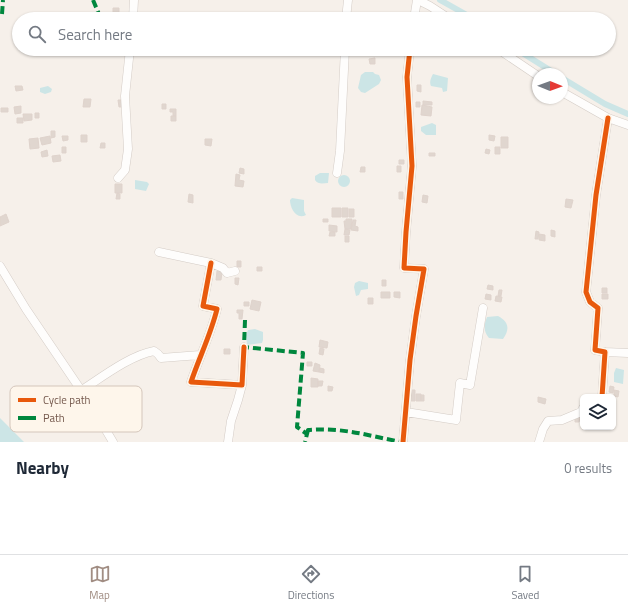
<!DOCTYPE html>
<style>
:root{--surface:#fff;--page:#f6f6f7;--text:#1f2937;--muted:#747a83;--line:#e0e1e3;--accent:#a18d83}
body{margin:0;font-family:"Titillium Web",sans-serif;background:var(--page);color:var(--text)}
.controls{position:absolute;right:12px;bottom:12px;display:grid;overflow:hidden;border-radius:6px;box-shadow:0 1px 3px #0004}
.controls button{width:36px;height:36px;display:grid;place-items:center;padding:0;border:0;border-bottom:1px solid var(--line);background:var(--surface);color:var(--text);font:20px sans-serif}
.compass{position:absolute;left:532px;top:68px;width:36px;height:36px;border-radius:50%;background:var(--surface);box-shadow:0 1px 3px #0004;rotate:91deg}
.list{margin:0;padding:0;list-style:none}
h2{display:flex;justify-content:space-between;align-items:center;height:52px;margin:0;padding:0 16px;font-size:17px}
h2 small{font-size:13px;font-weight:400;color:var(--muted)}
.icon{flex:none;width:22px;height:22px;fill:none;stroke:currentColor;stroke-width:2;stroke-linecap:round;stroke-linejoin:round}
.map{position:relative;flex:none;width:628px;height:442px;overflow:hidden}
.search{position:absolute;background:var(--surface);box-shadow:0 1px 3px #0004;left:12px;right:12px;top:12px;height:44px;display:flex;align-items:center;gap:10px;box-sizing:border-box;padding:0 14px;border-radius:22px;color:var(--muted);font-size:15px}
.sheet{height:112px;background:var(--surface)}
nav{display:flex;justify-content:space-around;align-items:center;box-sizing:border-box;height:56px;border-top:1px solid var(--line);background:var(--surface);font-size:11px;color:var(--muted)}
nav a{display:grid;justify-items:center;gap:2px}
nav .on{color:var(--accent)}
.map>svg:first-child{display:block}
.water{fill:#cce5e6}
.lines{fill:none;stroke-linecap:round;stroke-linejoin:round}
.canal{stroke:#cce5e6;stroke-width:6}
.building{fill:#e0d6cf;stroke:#dfd3cc}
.minor-casing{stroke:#d4ccc6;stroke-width:9}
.minor{stroke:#fefdfc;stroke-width:8}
.quiet{stroke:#00873e;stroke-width:4;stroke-dasharray:8 4;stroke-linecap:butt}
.cycleway-casing{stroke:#fef6eb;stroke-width:8}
.cycleway{stroke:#e8590c;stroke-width:5}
.key{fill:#fef6eb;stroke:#d4c6bb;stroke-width:1}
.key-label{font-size:11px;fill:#73574b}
</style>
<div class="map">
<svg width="628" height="442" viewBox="0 0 628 442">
<rect width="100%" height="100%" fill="#f6f0ea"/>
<!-- water -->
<path class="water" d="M365 72H373L375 74 379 75 381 80 379 84 365 93 361 92 358 88 361 75Z
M433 74 448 78 447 91 443 92 442 88 431 86C429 82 431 78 433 74Z
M48 86 52 89 51 92 45 94 40 92V88Z
M432 123 436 125V135H426L421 131V127Z
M320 173H329L328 183C324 183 318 185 315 180V176Z
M338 181a6 6 0 1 1 12 0a6 6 0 1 1-12 0Z
M135 180 147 182 149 184 146 191 135 189Z
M292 198 304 200V211L306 215C296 220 290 208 290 200Z
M359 281 368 283V289L361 290 359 295 356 296 354 287 355 283Z
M498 316C509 322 510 329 503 339L489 338C483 331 484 325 487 317Z
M255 329 263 332V340L262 343 247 345 246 335 248 330Z
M616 368 624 370 623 384 614 382V373Z
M0 418 24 442H0Z"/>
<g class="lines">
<!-- canal -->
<path class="canal" d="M440 0 474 19
M516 49 556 74
M562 78 605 104 628 114"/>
</g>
<!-- building -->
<path class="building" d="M113 8H119V13H113Z
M375 49H382V52H375Z
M375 58V64H370L369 59Z
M417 85H421V92L417 91Z
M15 86H22L23 90 16 91Z
M84 99H91L90 107H83Z
M118 100H122V107H119Z
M423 101 432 102V105H423Z
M416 102H420V107H416Z
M162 104H166V109H162Z
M422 105 432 107 431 116 421 115Z
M21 106V113L15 114 14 107Z
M1 108H8V112H1Z
M170 109H176V116H173V112H170Z
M35 113H39V118H35Z
M23 114H32V120L24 121Z
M171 116H176V121H171Z
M17 118H23V123H17Z
M51 131H55V137L51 138Z
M81 135H87V142H81Z
M489 135 495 136 494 141 489 140Z
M50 136 51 143 42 145 40 138Z
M62 136H68V140L63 141Z
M501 137H508V148H501Z
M38 138 39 148 30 149 29 139Z
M205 139H212L211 146 205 145Z
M101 143H105V148H100Z
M62 147H66V153H62Z
M495 147H500V154H495Z
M486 149 490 150 489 154 485 153Z
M47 150 48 156 42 157 41 152Z
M429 153H435V156H429Z
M60 155 61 161 53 162 52 156Z
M399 160H404V164H399Z
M397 166H401V172H397Z
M361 167H365V172H360Z
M240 168 244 169V174L239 173Z
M236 174 240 175 239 180 244 181 243 187 235 186Z
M115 184H122V193H115Z
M399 192H403V199H399Z
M117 193 120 194V199H116Z
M189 194 193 195V203L188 202Z
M423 195 428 196 427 203 422 202Z
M566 199 573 200 571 208 565 207Z
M332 208H341V217H332Z
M342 208H348V217H342Z
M349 209H354V217H349Z
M6 214 9 222 0 226V217Z
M323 219H328V222H323Z
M346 219H352L351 229H345L344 221H346Z
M353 220H356L355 226 358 227V231L351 230Z
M329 225 337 226V232L329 231Z
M345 229 350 230 349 235H344Z
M551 230 555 231V237L551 236Z
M536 231 539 232 538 239H535Z
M330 232H335V236H329Z
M539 234 545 235V241L539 240Z
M345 236H349V242H345Z
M237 261H241V267H237Z
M257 267H262V271H257Z
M217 271 222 272 221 280H216Z
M235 278H239L238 285 235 284Z
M382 280H386V286H382Z
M488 285 493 286V290L487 289Z
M602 288H607V293H602Z
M499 290H502L501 296H498Z
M381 292H390V298H381Z
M394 292H400V298L394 297Z
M486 294 491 295V300L485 299Z
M602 294H608V299H602Z
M496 296 502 297 501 302 495 301Z
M368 298H373V304H368Z
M252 300 261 302 259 311 250 309Z
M244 302H249V306H244Z
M237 310H243L242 319H239V313H237Z
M320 340 328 342 327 348 319 347Z
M320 348 324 349 323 355 319 354Z
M224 349H230V354H224Z
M307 362H312V366H307Z
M315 363 320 365 319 372 313 371Z
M320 368 324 369V373L319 372Z
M311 378 318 379V387H311Z
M318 381H323L322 386H318Z
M328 386 333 387 332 391H328Z
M610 386 614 387 613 393 609 392Z
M411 390H415V401H411Z
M614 390 619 391 618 397 614 396Z
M416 394H421V401H416Z
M421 395H424V401H421Z
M538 397 546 399 545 404 538 402Z
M575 416 580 417 579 422H575Z"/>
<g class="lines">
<defs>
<path id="minor" d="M418 0 430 6 450 19
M133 19 134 0
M346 19 348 0
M414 19 417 0
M498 49 538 76
M562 92 608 118 628 125
M337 173 340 151 345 49
M118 178 125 170 128 149 125 96 130 49
M159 252 211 263 223 268 227 273 235 271
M211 263 203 306 217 309C211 334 199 358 191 382L242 385 244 347
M0 266 26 309 91 405 113 442
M605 352 628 353
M82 390C102 377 131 355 154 351L158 354 161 358 200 355
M602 397 605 352 595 350 598 308 590 302 586 292 596 195 608 118
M406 412 456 420 460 383 470 385 483 308
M228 442 231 421 238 400 242 385
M403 442 410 360 416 316 424 269 404 268 406 232 412 166 407 77 410 49
M539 442 543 429 548 421 562 420 581 412 583 408"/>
</defs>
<!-- minor casing -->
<use href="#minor" class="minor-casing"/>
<!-- minor -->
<use href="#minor" class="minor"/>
<!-- quiet -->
<path class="quiet" d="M93 0 101 19
M2 14 3 0
M245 320 244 347 303 353 297 427 307 434 305 442
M307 434 308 430C343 427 369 436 402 442"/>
<defs>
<path id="cycleway" d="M211 263 203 306 217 309C211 334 199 358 191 382L242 385 244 347
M602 397 605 352 595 350 598 308 590 302 586 292 596 195 608 118
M403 442 410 360 416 316 424 269 404 268 406 232 412 166 407 77 410 49"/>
</defs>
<!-- cycleway casing -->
<use href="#cycleway" class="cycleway-casing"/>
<!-- cycleway -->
<use href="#cycleway" class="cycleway"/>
</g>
<!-- legend -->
<rect x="10" y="386" width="132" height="46" rx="6" class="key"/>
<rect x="18" y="398" width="18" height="4" fill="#e8590c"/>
<rect x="18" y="416" width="18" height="4" fill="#00873e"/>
<g class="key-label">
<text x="43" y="404">Cycle path</text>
<text x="43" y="422">Path</text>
</g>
</svg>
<div class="controls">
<button><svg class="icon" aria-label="layers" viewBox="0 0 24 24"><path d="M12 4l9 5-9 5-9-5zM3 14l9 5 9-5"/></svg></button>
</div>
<svg class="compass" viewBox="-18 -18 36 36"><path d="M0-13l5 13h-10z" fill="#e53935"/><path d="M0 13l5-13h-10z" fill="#747a83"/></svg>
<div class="search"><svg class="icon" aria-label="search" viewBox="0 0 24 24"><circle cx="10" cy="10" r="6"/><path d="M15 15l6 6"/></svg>Search here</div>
</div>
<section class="sheet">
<h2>Nearby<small>0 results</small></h2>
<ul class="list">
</ul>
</section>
<nav>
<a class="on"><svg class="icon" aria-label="map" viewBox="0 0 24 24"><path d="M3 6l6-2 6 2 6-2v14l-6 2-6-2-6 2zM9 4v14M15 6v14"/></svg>Map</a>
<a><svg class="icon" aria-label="directions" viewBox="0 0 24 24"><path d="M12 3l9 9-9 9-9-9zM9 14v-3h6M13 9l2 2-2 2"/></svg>Directions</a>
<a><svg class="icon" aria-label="saved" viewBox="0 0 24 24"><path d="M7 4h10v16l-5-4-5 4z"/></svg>Saved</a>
</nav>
